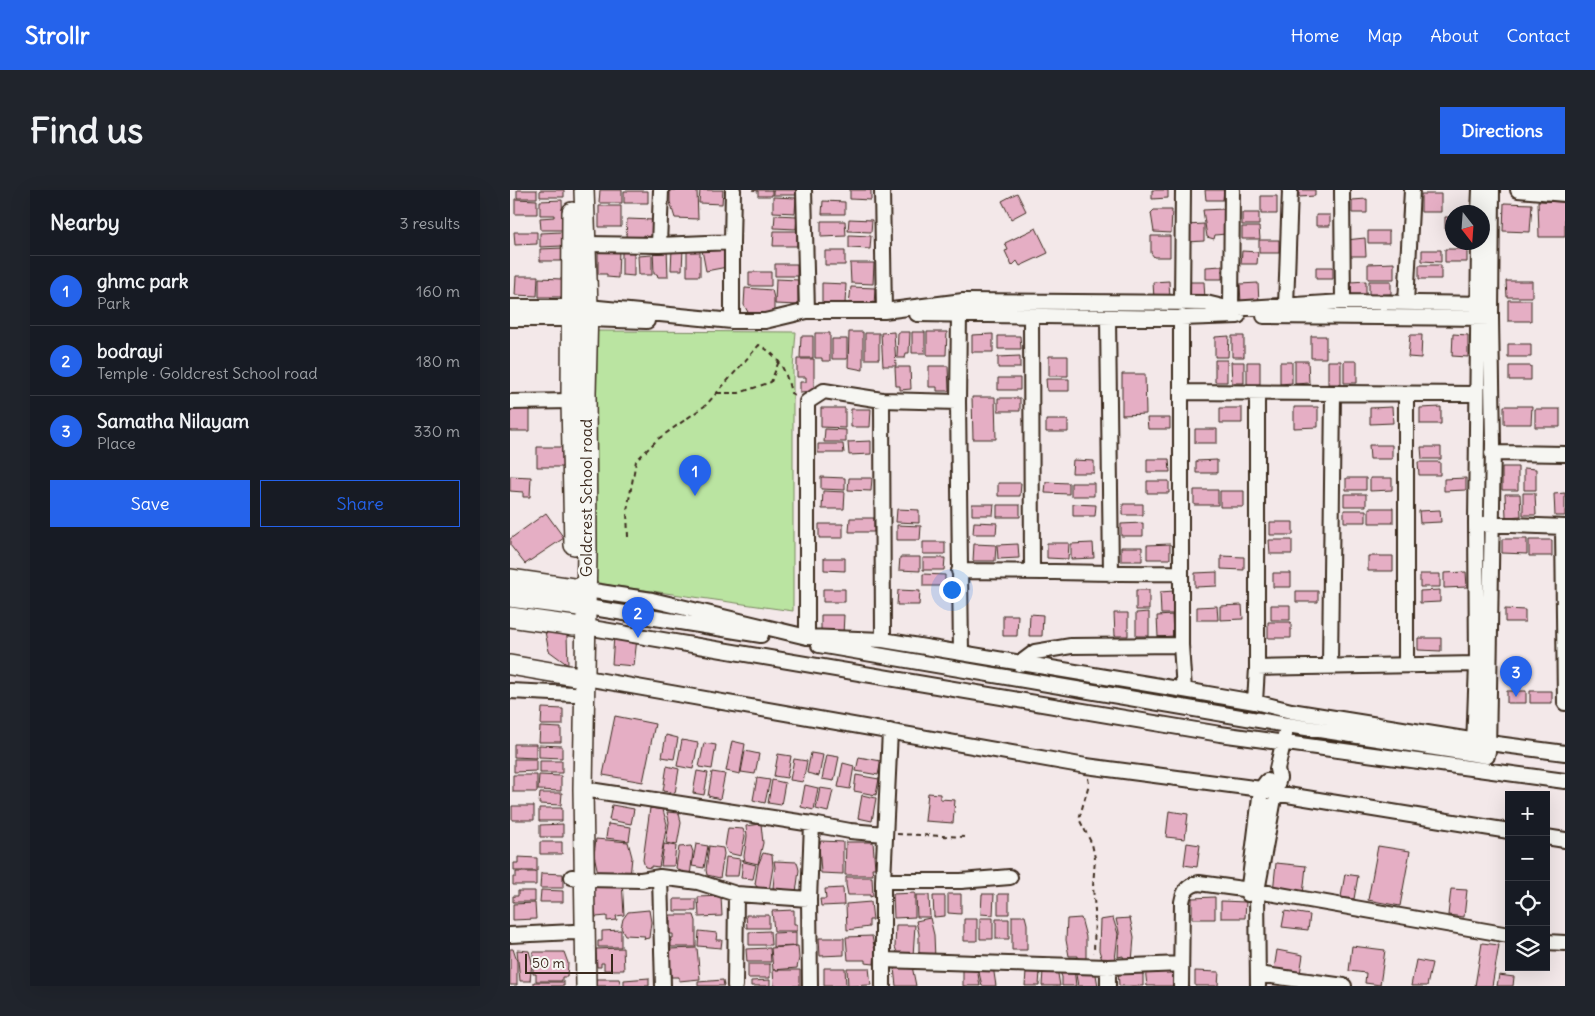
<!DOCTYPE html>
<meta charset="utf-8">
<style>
:root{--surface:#171b24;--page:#20242c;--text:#f1f3f6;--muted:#9ea1a6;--line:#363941;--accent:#2563eb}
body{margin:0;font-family:Delius,sans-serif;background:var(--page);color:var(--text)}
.controls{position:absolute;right:15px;bottom:15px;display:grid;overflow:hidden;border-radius:0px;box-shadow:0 5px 20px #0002}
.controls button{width:45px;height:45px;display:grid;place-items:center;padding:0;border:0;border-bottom:1px solid var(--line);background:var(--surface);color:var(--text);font:25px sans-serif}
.compass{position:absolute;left:935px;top:15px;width:45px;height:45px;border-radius:50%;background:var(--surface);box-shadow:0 5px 20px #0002;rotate:163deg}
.scale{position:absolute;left:15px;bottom:12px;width:88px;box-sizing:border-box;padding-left:5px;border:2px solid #3b2a1e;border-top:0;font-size:14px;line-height:18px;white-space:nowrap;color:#3b2a1e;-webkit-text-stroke:4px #f6f6f2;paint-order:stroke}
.you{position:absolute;left:441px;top:399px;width:18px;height:18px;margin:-12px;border:4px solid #fff;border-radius:50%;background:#1a73e8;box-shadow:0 0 0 8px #1a73e833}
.badge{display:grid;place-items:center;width:32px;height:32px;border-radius:50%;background:var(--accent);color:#fff;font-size:16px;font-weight:700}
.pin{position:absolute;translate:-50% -41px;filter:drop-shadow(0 1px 2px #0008)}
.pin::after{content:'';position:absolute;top:26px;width:18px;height:15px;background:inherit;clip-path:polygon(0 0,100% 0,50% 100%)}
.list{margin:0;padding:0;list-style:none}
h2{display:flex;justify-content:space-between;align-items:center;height:65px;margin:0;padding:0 20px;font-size:21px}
h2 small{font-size:16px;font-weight:400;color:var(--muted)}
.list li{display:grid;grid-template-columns:32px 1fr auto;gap:15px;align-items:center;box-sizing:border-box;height:70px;padding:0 20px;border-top:1px solid var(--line)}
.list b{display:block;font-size:19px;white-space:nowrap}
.list p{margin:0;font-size:16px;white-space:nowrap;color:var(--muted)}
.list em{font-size:16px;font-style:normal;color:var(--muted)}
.actions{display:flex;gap:10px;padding:15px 20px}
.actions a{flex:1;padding:11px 0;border:1px solid var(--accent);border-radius:0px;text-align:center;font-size:18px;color:var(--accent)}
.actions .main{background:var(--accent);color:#fff}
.icon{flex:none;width:28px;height:28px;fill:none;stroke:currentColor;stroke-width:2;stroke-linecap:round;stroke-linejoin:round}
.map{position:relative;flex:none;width:1055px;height:796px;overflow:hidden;border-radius:0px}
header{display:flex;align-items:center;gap:30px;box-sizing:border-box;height:70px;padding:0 25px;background:var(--accent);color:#fff}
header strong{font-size:24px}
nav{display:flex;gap:28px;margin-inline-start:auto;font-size:18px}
.intro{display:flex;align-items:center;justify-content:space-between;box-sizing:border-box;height:120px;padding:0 30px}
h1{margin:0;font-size:35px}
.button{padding:12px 22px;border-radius:0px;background:var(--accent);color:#fff;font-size:18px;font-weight:700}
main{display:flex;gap:30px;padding:0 30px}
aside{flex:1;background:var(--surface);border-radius:0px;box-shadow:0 5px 20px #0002}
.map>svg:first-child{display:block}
.green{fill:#bae4a1;stroke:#7a8760}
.building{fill:#e5aec4;stroke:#3b2a1e}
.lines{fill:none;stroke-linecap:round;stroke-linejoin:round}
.street-casing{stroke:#3b2a1e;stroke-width:18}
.secondary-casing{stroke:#3b2a1e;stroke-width:22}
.path{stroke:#3b2a1e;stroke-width:2;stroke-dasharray:5 4;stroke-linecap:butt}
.street{stroke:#f6f6f2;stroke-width:14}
.secondary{stroke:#f6f6f2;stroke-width:19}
.labels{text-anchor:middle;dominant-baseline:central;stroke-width:4.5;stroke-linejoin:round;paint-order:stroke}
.street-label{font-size:16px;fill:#3b2a1e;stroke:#f6f6f2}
</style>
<header>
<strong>Strollr</strong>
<nav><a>Home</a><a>Map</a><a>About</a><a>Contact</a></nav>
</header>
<div class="intro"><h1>Find us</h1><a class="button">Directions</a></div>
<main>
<aside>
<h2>Nearby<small>3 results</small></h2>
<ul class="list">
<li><span class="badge">1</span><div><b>ghmc park</b><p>Park</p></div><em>160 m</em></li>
<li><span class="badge">2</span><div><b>bodrayi</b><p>Temple · Goldcrest School road</p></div><em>180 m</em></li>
<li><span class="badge">3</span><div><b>Samatha Nilayam</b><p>Place</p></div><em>330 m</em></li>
</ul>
<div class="actions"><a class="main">Save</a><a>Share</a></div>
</aside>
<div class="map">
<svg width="1055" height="796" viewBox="0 0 1055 796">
<rect width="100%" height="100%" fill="#f3e8e9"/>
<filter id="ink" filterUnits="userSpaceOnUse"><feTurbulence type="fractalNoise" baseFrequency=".02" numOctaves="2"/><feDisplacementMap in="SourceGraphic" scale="10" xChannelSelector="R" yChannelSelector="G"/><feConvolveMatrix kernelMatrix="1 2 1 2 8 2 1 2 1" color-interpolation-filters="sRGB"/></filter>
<g filter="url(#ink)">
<!-- green -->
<path class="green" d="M87 141 286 142 283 179V421L85 393Z"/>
<!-- building -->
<path class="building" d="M7 0H27V8H7Z
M30 0H54V7H30Z
M90 0H112V13H89Z
M160 0H187L188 29 165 28 160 12Z
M190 0H213L212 14 189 13Z
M242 0H262V6H248V1Z
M263 0H287V5H263Z
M340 0H361V10L340 9Z
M642 0H658V8L642 9Z
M695 0H714L713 10H696Z
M789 0H805V6L789 7Z
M114 1H138V13H114Z
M507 3 516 21 501 29 492 11Z
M911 4H931V22H911Z
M751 6H767V24H751Z
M263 7 286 8 285 23 263 22Z
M5 9 27 10V24H5Z
M857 9V23H842V10Z
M52 10 53 40H31L30 28 44 27V25H30V11Z
M313 11 335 12V24H312Z
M1028 11 1055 12V47H1029Z
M994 13 1022 14 1020 42 993 41Z
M89 16H111V37H89Z
M715 19 716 44 705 45 704 49 697 47 693 20Z
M644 20H662L661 43 644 42 641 23Z
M732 23H749V35H732Z
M265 25 287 26 286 39 264 38Z
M806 25H820V36H806Z
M935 27H942V39H935Z
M117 29 144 30 143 51 136 50V46L133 45 132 52H129V48L116 47Z
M339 29 362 30 361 42 338 41Z
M311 31H335L336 46 311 47Z
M694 34V51L676 52V35Z
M732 37H749L750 49H732Z
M526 38 538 63 510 76 507 71 502 76 495 61 498 60 495 53Z
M264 41H287V56H263Z
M858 41H879V53H858Z
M4 42H27V54L5 55Z
M52 42V56L30 57V43Z
M339 45 361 46 360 59 339 58Z
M641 46H660V67H644L641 63Z
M855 48 856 66H840L836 50Z
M749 50H769V63H749Z
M213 56 217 77 196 81 192 60Z
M53 58V71H30V59Z
M157 58 158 87H148L147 84H144L143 59Z
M88 59H109L108 88 97 87V84H88Z
M112 59H124V86L112 85Z
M162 59H173L172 80H161Z
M177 59 190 60V86H177Z
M935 59H957V72H935Z
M912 60H931V72L912 71Z
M315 61H335V75H315Z
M732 61 748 62 747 74H731Z
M142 65V85H129L128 66Z
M340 73H364L363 94 341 93Z
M884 73V89H858V74Z
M265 74H287V86H265Z
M909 75H931V89H909Z
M712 76V89H696V77Z
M806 77H823V89H806Z
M239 82H261V96H239Z
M6 86H28L27 106 5 105Z
M29 88 52 89V107H29Z
M266 89 288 90V115L265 114Z
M659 91 660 109H644L643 92Z
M856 91V107H841V92Z
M859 91H881V104L859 105Z
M996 91H1022V107H997Z
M676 92H694L695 110H676Z
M312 93 336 94 335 114 312 113Z
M748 93 749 113 731 114 730 94Z
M341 97 365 98 364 116 339 115Z
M235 98 262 100 264 108V125L239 124 234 115Z
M998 110H1021V131H998Z
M339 142H353V180L338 177Z
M384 142 386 176H373L371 143Z
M388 142H400L399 163H396L395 168H387Z
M402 142H415V163H402Z
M417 142H437L436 165H417Z
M305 143H320V171H312V168H305Z
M355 143H369V169H355Z
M483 144V162H462V145Z
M943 144 958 145V167L942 166Z
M900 145H912L911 168 898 167Z
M291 146H303V168H290Z
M488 146H510L511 159H488Z
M719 146 718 167H705V147Z
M722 146H734V167H722Z
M801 146H816V168H801Z
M322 149H337V169H322Z
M998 154H1021V167H998Z
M510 166V178H488V167Z
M539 166H558V186H539Z
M287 169H304V202L290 203V192H296V187H287Z
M705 170H717V192H705Z
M785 171H798L799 193 785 194Z
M818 171H831V194H818Z
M834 171H847V193H834Z
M721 172H734V193H722Z
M737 172H750V194H737Z
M770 172H782V193L770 194Z
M419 176H438L439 201H427V197H419Z
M999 176H1021V190H999Z
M385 177H400L401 199 390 200V196H386Z
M612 184H635L636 224 612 225Z
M488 188H510V200H488Z
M536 189H559V201H537Z
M462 207H485L486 249H463Z
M488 208H510V221H488Z
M994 216H1022L1021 234H994Z
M784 217H808V237L784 238Z
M882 217 883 233 860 234V218Z
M931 217V234H910V218Z
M0 218H20V241H0Z
M311 218H335V238L311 237Z
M710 218H732V233H710Z
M341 219H361L360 237H341Z
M1025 219H1050V237H1025Z
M637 228H660V239H638Z
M536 230H558V242H536Z
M315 239 336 240V252H314Z
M685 239H707V253H685Z
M361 251V264L339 265 338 252Z
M308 254H333L334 263H308Z
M859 255H882V269H860Z
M27 257H55V277H27Z
M911 257H931V269H912Z
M637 269H659L660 282H637Z
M563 270 584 271V283H562Z
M707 270V283H686V271Z
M908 272H930V285H909Z
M992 277H1008V300H992Z
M1014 278 1026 279V300H1014Z
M0 286 21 287 20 307H13V302L0 301Z
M311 287 335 288V300L311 299Z
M339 288H362L361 301 338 300Z
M836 288H856V300H836Z
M860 288H882V300L860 301Z
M956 288V300L934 301V289Z
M637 291H659V303H637Z
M536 292 559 293V304L535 303Z
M488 293H511L510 306H488Z
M561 293H584V306H561Z
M684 300H708V315H684Z
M313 301 335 302 334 319H312Z
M710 301H734V317H710Z
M1013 303H1025L1026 325H1013Z
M1055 303V326H1045L1044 304Z
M834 304H856V316H834Z
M995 304H1010L1011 326 996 327Z
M462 314H484L483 325H462Z
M563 314 586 315 585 326H563Z
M613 314H633V325H613Z
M487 315H510V327H487Z
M859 318H883V333H859Z
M387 319 409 320V333L386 332Z
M834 320H856V332H834Z
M930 320 931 332 910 333 909 321Z
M36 323 54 348 15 374 0 355V349Z
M340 328H364V342H339Z
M464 332 487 333 486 344H463Z
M760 332H783V345H760Z
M633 333V346H611V334Z
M309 334H333V348H309Z
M387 335 411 336 410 350H387Z
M992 349H1017V364L992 363Z
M759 350H782V364H760Z
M1019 350H1042V366H1019Z
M413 352H435V364H413Z
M537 353H559L558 369 537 368Z
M583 353 584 368 561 369V354Z
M464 354 486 355 485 371H463Z
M508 354 509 368 488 369 487 355Z
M660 354V369H637V355Z
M611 357H632V371H611Z
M711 366 734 367V380L711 379Z
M858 366H883V381H858Z
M390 367H410V381L389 380Z
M314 368H335V381L314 380Z
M413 368H435L434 380H413Z
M707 382V396L685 397V383Z
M956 382 957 397 934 398V383Z
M763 383H781V397H763Z
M413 384 435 385V396H413Z
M910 384H930V397H910Z
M313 399H335V412H313Z
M388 400 410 401 409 415H387Z
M626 400H639V420H626Z
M930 400V412L910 413V401Z
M664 401 665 424H651L650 402Z
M786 401H808V412H786Z
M732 415 733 429 710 430V416Z
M761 415H780V430H761Z
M707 416 708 430H687V417Z
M995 419 1015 420V432H995Z
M639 422V446H626V423Z
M604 423H618V446H605Z
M520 424 533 425 532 446H519Z
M311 425H334L333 445 311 441Z
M493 425H508L507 446H493Z
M662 425 663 446 648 447 647 426Z
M758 432H781V448H758Z
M34 437 59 441 57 446 58 475 39 461Z
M104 446 127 448 124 476 102 474Z
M908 448H931V461L908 460Z
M997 501H1016V513H997Z
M1020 501H1042V513H1020Z
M32 518 53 519V535H31Z
M105 526 145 534 133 592 93 585Z
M30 537 51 538V552H29Z
M156 545 168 548 164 569 152 567Z
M172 550 188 553 183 579 167 576Z
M222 551 235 554 230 584 216 581Z
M194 553 206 555 202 579 189 577Z
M4 554H26V568L4 567Z
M29 555 52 556V568L29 567Z
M235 561 249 564 245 584 231 582Z
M301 563 313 565 309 586 297 583Z
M268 564 281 566 277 588 264 586Z
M317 565 329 567 324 591 312 589Z
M349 567 371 571 368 585 346 581Z
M4 569H26V581L4 582Z
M284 569 297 571 293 592 280 590Z
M30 571H52V583H30Z
M333 573 344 576 340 599 328 597Z
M157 576 169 579 165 603 153 601Z
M187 581 198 583 194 605 183 603Z
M202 582 215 584 210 609 198 606Z
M3 585H27V602H3Z
M29 585 51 586V601L28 600Z
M346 585 369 589 366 605 344 601Z
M247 588 260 590 255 613 243 610Z
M262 590 275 593 271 615 258 613Z
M295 595 308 598 304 620 291 617Z
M310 598 323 600 318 622 306 619Z
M30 603H52L51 615 29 614Z
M418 603 430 604V609L445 610 443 633 415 631Z
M352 605 366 608 362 631 348 628Z
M102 615 124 619 121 634 99 630Z
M2 616H24V630H2Z
M29 618H52V631H29Z
M140 618 153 620 157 634 149 677 141 676V678L135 677 133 670Z
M659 621 678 624 675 649 656 647Z
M157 622 169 623 171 633 167 655 156 653 159 632Z
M53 634V647H30V635Z
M98 634 121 637 119 651 96 648Z
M251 634 253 653 248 674 235 671 234 666 237 646 236 636Z
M218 638 233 639 235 646 231 666 218 663 215 657Z
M86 649 118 652 122 667 120 687 106 685V682L103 681V684L88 683 84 665Z
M311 651 333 652V684L311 683 309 655Z
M30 652H52V664H30Z
M336 652H363L365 678H362L363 685H335Z
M677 653 690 655 687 677 674 675Z
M154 654 166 656 164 676H151Z
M186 654 198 656 194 678 182 676Z
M181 656 183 662 180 686 173 685 172 682 166 678 169 657Z
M199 656 213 658 214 664 210 688 197 685 196 680Z
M868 656 900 661 890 716 858 710Z
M253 663 262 665 263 677 259 701 251 700V698L247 697 245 694 248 675Z
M8 667 27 668V681H4V673H8Z
M216 667 230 669 228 686H214Z
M233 669 234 672 246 675 243 689 231 688Z
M264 671 287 672 289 680 286 703 263 698 265 677Z
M766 673 796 676 793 705 763 702Z
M6 682H26V695H3V687H6Z
M31 683 53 684V698H30Z
M835 684 848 686 844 709 831 707Z
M336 687H362L363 706 360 707V705H338L336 695Z
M112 690 114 725 106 726 107 730 97 731V726L86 727 82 692Z
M333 698 334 715 311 716 310 709H316L315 699Z
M941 699 957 700 954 727 938 725Z
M31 700 53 701V712H30Z
M8 701H25V712H3V706H8Z
M405 703V727L384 728 383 704Z
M438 704H451V724L438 723Z
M472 704H484L483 725 471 724Z
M488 704H499V724H488Z
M406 705H419L420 727H407Z
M211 706 212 726 189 727 188 707Z
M423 706H435V726L424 727Z
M705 707V729H682V708Z
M164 709H186V721H164Z
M711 711 736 712 735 728H711Z
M361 712 363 730H359V737L337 740 336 714Z
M25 713 26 729 3 730V714Z
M139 720 141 732 139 748 134 749 135 746 115 745 111 738 113 729 118 722Z
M284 720V734H287V741H264L262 721Z
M775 721 800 725 798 740 772 737Z
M160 725H184L186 731V757H161V748H163V744H160Z
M236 725H259V738H237Z
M502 726H515L517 734V760H502Z
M420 728 424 745 425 769 409 767V744L406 731Z
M470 728H483V749H470Z
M571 728 576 747V769H568V766H559L556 750 557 729Z
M603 728 608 744 605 770H592L589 760 590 730Z
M620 728 624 747 622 772 614 771 613 766 608 767 609 742 606 729Z
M454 729H467V751H454Z
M486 729H499V749H486Z
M386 735H405L403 766 388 765 385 757Z
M111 740V757H88V751H92V741Z
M189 741 207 743 206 750H212L211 758 188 756Z
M260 741 261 755H239V742Z
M286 742V756L263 757V743Z
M362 746 365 761 364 774 355 773V770H338L336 747Z
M309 748H334V765L310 766Z
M972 753 989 755 982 796H965Z
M288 756 289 768 287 778 263 780 261 758Z
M842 756 875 760 870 795 855 793 856 783 839 781Z
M113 758 114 780H94V773H91V777H87L86 759Z
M187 758 190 789 169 791V787H161L159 759Z
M260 758 261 772H237L236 759Z
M0 759H3L7 771V795H0Z
M7 760 19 761 22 772 20 791H10Z
M767 760 793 765 790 784 764 779Z
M23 762H54L58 773 57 787H52V791H26V784H23Z
M906 770 922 773 917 796H901Z
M238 774H260V788H238Z
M402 776 406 796H386L384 778Z
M483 776 486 796H472L468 778Z
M453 777 467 778 470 796H453Z
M661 777 664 789 663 796H637L635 778Z
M314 778H335L336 796H314Z
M337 778H359L361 795 338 796Z
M547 778 550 796H532L533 780Z
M564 778 566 796H552V787L549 780Z
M565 779H585L588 796H568Z
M608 779H633V796H609Z
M263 780H290V796H264Z
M516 781H530L529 796H515Z
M685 781 709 782 708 796H685Z
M989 785 1004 787 1003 796H987Z
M139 788V796H114V790Z
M86 789H109L111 796H86Z
M213 790 214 796H188V792Z
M260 790V796H241V791Z
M24 792H54V796H24Z"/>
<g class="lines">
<defs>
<path id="street" d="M294 0 297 121
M372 0 374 121
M832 0 833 112
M1008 0 1055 4
M969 22 970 0
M75 54 149 55 222 52 223 0
M149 55 151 0
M896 113 902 0
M672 114 673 0
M776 116 780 0
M0 117H78L222 131H255L297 121H374L453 111 696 113 721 119 833 112 981 114
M721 119 722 0
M407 124 671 128 728 126
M449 124 448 212 451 463
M521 126 522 381
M754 126 981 128
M598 128 601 384
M671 128V455L674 500
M0 129H77L137 131
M222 131V52
M672 202 967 204
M747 203V478L967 474
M372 210 373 450
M0 212 61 211
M982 263 1055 264
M974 334 1055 337
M1053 337 1055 513
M449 381C523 381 597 384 671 383
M77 400 142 410 297 447 373 450 674 500 745 512 781 521 979 553 1055 563
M77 417 251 445
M76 437 710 544 1055 591
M297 447V212L314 201 372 210 448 212
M309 455 777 535 977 566
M509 474 525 462 561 456 671 455
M896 474V205
M820 476 823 204
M76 488 576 576 751 599 765 603 999 641
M0 501 64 504
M745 512 747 478
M964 557 967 474 966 333 969 52
M978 562 983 254 981 128 982 0
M73 599 302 634 340 641 375 644
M1036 647 1055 650
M62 687 75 689 131 690 150 687 188 692 226 704 299 709
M150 687 153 796
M373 691H451L500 687
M738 704 751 599 757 591
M0 745 64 742 76 745
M1036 752 1055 753
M373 770 598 777 671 774
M598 777V796
M748 784 834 796
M225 796 226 704
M300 796 299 709 302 634
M373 796V691L380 541
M671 796 672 712C674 701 677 696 689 693L747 701 999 745
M748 796 747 701 765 603 769 588 767 579 775 545"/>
<path id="secondary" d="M74 0 78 117 76 202 77 361 73 599 76 796
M62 22 61 211 64 355
M0 389 77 400
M0 407 77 417
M0 427 64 436
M0 475 76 488"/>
</defs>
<!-- street casing -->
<use href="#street" class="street-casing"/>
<!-- secondary casing -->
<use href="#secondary" class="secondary-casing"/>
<!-- path -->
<path class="path" d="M207 203H229L261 192 269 171
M118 347 117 321 126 271 148 249 196 215 249 155C270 166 276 181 281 203L287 206
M578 588 579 594 569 629 582 654 585 668 583 697 585 721 584 763
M387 644 457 647"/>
<!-- street -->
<use href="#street" class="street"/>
<!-- secondary -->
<use href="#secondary" class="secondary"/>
</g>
</g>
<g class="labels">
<!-- street labels -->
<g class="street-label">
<text transform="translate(76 308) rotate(-90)">Goldcrest School road</text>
</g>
</g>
</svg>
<div class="controls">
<button>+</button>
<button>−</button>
<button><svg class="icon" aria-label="locate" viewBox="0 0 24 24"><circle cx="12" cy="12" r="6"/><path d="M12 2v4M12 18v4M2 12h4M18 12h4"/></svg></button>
<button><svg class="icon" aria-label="layers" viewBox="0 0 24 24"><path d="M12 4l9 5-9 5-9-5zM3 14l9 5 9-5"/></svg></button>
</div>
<svg class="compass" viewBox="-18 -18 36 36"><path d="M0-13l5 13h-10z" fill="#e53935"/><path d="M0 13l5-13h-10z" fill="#9ea1a6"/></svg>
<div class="scale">50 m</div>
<div class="you"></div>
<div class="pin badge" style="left:185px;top:306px">1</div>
<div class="pin badge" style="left:128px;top:448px">2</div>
<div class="pin badge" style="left:1006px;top:507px">3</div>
</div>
</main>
